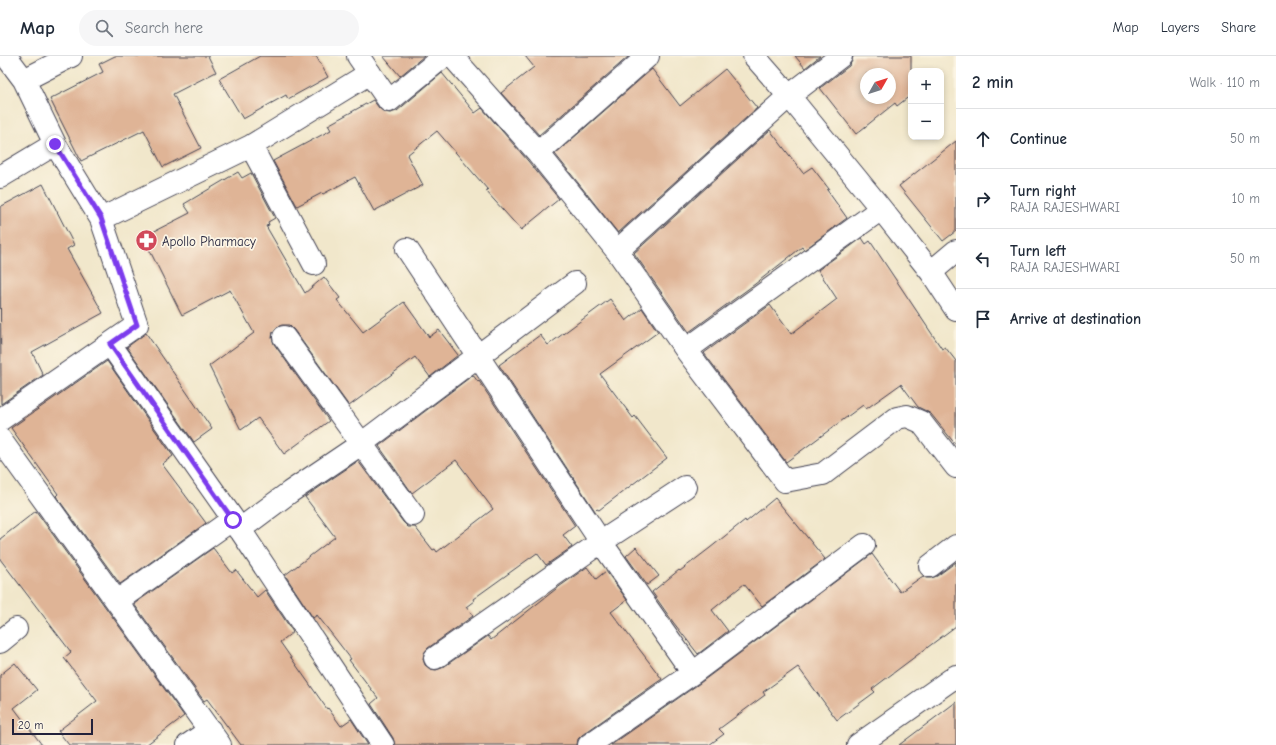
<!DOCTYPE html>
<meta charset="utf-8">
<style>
:root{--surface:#fff;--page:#f6f6f7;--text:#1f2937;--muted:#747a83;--line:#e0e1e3}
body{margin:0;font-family:"Comic Neue",sans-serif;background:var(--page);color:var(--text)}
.controls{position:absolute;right:12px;top:12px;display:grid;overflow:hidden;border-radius:8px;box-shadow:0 2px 6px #0003}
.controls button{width:36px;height:36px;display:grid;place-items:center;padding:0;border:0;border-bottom:1px solid var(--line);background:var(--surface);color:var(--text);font:20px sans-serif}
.compass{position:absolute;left:860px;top:12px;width:36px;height:36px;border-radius:50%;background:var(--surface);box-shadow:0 2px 6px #0003;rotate:51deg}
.scale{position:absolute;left:12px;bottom:10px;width:81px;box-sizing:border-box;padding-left:4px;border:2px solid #22223b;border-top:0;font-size:11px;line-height:14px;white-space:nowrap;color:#22223b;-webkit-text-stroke:3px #fcf5e5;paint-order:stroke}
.stop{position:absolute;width:12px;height:12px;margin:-9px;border:3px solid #7c3aed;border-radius:50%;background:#fff}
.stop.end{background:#7c3aed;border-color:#fff;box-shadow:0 1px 4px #0008}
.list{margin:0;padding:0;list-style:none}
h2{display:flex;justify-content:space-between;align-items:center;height:52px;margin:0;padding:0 16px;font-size:17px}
h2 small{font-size:13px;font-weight:400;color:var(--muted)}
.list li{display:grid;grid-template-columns:26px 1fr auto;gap:12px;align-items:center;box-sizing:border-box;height:60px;padding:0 16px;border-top:1px solid var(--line)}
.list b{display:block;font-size:15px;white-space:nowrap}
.list p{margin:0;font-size:13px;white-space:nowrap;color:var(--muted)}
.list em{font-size:13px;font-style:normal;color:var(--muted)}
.icon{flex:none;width:22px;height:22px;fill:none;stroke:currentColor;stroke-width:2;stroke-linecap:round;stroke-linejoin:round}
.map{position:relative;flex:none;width:956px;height:689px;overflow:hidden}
header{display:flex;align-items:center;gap:24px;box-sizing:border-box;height:56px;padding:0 20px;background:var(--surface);border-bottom:1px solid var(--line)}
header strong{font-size:19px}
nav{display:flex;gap:22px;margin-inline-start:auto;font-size:14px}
.search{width:280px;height:36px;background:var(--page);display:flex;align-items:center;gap:10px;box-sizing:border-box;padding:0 14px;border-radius:22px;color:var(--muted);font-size:15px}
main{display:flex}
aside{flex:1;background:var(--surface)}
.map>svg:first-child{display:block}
.building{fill:#dfb496;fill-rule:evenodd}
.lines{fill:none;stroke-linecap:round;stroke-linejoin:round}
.street-casing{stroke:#414051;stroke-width:24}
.street{stroke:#fff;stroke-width:22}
.route{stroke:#7c3aed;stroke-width:5}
.labels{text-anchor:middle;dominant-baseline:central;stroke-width:3.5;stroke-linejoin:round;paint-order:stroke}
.poi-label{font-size:13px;fill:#22223b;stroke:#fcf5e5;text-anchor:start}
</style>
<header>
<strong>Map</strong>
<div class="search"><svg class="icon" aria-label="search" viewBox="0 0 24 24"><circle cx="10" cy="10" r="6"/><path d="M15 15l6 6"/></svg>Search here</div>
<nav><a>Map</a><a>Layers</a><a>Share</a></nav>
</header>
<main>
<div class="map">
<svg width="956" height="689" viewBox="0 0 956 689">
<rect width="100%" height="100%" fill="#fcf5e5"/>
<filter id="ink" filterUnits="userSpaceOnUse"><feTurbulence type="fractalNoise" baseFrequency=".025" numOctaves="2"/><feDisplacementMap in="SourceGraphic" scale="8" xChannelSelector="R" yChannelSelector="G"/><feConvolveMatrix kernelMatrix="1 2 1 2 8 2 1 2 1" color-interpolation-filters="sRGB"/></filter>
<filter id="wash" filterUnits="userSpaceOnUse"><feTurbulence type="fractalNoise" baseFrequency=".012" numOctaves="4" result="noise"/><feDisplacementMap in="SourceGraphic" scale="16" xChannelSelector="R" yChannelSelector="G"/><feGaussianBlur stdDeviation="0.9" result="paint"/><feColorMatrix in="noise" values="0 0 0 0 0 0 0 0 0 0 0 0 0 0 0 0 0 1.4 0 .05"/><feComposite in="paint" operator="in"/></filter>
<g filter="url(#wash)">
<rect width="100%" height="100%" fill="#f1e7cb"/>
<g id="blocks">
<!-- building -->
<path class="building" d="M115 0H208L216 16 173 38 201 92 163 111 144 74 81 105 50 43 103 16 99 8Z
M260 0H316L328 21 288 43 286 39 243 63 219 23Z
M383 0H424L400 20Z
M525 0H629L539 79 501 37 534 11Z
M795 0H820L805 12Z
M853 0H911V39L897 50 895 47 856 78 820 32 849 10 852 5ZM866 18H890V42H866Z
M652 13 680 50 725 13 757 52 618 177 555 98Z
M442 17 475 57 482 52 528 105 559 143 521 174 486 135 488 134 437 75 407 99 423 129 374 155 355 121 323 138 322 137 297 150 273 105 331 74 328 69 373 44 379 52 384 56 390 57 397 55Z
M770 74 803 117 812 111 829 133 827 134 847 162 804 194 802 191 755 228 689 276 634 197Z
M956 85V175L943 185 899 130Z
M238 116 242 122 251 117 275 162 268 166 269 169 266 170 305 237 324 221 340 242 337 244 363 276 404 246 429 281 439 274 458 299 430 321 415 301 349 350 294 274 289 269H282L277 271 273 276 272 282 274 288 329 365 284 398 258 362 241 374 209 310 254 277 230 234 182 259 143 181 190 157 184 148Z
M43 128 74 189 67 193 103 257 32 296 43 319 1 348 0 151Z
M862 182 866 188 870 185 942 293 945 291 956 305V389L931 358 926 355 918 351 901 328 866 353 863 349 786 406 704 297 770 249 791 278 837 243 818 214Z
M610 243 626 265 642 252 658 276 600 318 633 362 635 360 667 402 599 454 597 453 595 455 499 309 540 279 548 289Z
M146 277 212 373 194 386 127 291Z
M107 305 173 400 162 408 206 467 120 528 56 440 58 438 11 372Z
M473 319 478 326 479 325 575 470 563 479 572 491 546 509 537 497 473 543 474 545 466 551 473 560 428 592 424 597 423 603 425 609 430 613 436 614 442 612 488 580 491 584 556 533 587 511 596 523 606 515 627 544 611 556 662 623 582 679 578 683 577 689H395L393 682 371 648 378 642 349 604 351 603 317 559 313 562 285 519 335 481 305 441 358 405 403 466 408 471H415L433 494 435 493 437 496 493 453 456 404 412 437 379 390Z
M775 442 825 503 762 550 744 528 712 554 728 575 698 598 673 566 652 536 679 514 680 515 710 492 745 464 746 466Z
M36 455 184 660 146 689H69L58 675 97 645 64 602 71 596 0 503V483Z
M636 491 659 520 647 529 626 500Z
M213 492 232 517 236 514 257 541 265 534 293 576 280 586 327 653 328 652 341 670 351 663 368 689H241L207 643 204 645 134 548Z
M872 498 900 536 923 520 926 522H931L937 520 956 506V570L872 633 875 636 837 664 798 611 763 636 765 639 719 673 724 678 709 689H611L700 627Z
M15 607 37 634 14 652 42 689H0V619Z
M956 646V689H899Z"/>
</g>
</g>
<g filter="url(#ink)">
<use href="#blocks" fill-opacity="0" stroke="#414051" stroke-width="1"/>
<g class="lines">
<defs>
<path id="street" d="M358 0 389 45 444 0
M452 0 538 97 617 195 686 294 785 425 823 418 897 362 907 360 921 366 956 411
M754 0 789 40 878 149 931 216 956 254
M24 24 71 0
M251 90 314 208
M538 97 648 0
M0 121 55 88
M101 163 251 90 370 17
M407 193 601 486 693 617
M617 195 789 40 841 0
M931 216 956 195
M284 281 413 459
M110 288 233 463 383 689
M686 294 881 153
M0 364 137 269 101 163 55 88 24 24 6 0
M0 383 220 689
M239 474 290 436 361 388 575 227
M930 510 956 490
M117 545 233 463
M0 586 16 573
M435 602 601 486 685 431
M188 689 210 674
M589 689 693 617 864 489
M858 689 956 620"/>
</defs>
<!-- street casing -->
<use href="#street" class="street-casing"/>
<!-- street -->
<use href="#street" class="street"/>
</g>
</g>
<g class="lines" filter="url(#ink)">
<!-- route -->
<path class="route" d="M55 88 101 162 137 269 110 288 233 464"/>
</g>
<!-- icons -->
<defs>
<symbol id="pharmacy-disc" viewBox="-11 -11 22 22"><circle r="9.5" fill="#d1495b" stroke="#fcf5e5"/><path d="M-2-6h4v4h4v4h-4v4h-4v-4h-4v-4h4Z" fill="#fff"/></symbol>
</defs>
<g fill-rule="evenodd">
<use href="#pharmacy-disc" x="134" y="172" width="25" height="25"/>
</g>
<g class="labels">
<!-- poi labels -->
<g class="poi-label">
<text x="162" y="185">Apollo Pharmacy</text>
</g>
</g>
</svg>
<div class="controls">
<button>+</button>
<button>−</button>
</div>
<svg class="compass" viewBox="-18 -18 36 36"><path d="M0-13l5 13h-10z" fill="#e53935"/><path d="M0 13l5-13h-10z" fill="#747a83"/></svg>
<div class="scale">20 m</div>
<div class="stop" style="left:233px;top:464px"></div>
<div class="stop end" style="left:55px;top:88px"></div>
</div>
<aside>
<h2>2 min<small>Walk · 110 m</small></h2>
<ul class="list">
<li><svg class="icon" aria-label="ahead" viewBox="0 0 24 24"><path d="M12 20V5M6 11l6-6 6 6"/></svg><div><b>Continue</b></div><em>50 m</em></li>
<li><svg class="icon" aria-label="right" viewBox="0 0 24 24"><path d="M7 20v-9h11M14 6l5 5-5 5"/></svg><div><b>Turn right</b><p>RAJA RAJESHWARI</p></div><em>10 m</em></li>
<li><svg class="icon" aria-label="left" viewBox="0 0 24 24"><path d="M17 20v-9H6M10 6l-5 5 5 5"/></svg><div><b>Turn left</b><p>RAJA RAJESHWARI</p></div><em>50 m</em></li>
<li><svg class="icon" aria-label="arrive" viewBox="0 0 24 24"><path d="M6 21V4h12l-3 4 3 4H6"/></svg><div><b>Arrive at destination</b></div></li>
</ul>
</aside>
</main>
